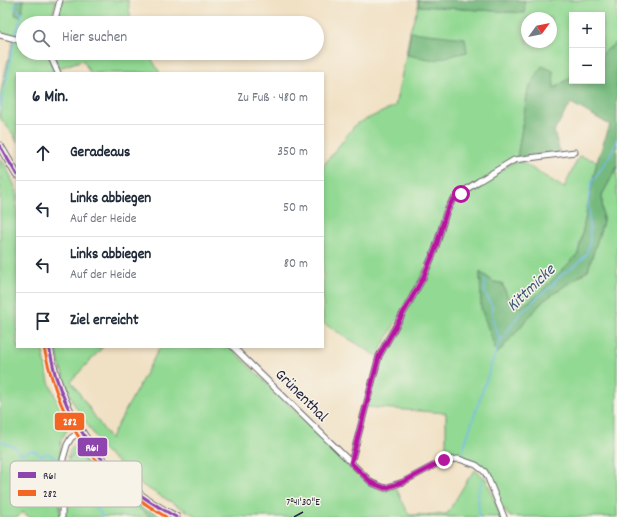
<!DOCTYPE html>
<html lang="de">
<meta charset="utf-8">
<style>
:root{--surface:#fff;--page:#f6f6f7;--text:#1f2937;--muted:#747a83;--line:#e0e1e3}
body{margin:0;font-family:Dekko,sans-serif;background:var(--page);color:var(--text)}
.controls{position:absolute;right:12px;top:12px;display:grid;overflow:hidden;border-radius:0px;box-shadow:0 2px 6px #0003}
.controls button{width:36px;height:36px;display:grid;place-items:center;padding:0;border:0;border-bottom:1px solid var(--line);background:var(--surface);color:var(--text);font:20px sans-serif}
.compass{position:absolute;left:521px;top:12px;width:36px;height:36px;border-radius:50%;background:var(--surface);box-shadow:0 2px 6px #0003;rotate:57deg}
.stop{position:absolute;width:12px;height:12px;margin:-9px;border:3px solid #b5179e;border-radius:50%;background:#fff}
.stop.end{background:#b5179e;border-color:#fff;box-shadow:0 1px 4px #0008}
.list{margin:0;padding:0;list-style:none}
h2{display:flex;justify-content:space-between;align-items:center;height:52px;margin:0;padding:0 16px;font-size:17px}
h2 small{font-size:13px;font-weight:400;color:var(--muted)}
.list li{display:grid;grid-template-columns:26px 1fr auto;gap:12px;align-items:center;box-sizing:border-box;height:56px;padding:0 16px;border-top:1px solid var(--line)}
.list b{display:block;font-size:15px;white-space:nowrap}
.list p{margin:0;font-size:13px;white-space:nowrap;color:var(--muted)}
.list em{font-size:13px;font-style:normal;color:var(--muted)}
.icon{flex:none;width:22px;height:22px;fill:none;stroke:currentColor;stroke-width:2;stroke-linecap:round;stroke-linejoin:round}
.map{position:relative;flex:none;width:617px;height:517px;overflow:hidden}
.search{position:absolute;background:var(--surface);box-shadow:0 2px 6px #0003;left:16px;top:16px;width:308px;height:44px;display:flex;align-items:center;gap:10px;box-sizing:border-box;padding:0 14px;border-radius:22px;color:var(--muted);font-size:15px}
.panel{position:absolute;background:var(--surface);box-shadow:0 2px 6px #0003;left:16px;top:72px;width:308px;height:276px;border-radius:0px}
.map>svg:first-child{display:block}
.green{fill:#92d993;stroke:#5a7e67;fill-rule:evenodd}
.forest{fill:#75b97d;stroke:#4c6e5c}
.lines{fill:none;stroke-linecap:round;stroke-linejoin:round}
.stream{stroke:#77bbed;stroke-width:1.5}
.street-casing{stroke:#6a656b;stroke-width:7}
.secondary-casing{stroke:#6a656b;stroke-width:9}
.street{stroke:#fff;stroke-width:5}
.secondary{stroke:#fff;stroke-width:7}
.bus-1-casing{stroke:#f7f3e8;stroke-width:6}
.bus-2-casing{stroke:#f7f3e8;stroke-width:6}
.bus-1{stroke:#8e44ad;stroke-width:3}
.bus-2{stroke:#f26522;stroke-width:3}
.route{stroke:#b5179e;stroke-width:5}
.ticks{fill:none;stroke:#22223b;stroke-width:1.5}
.labels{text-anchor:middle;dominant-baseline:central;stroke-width:3;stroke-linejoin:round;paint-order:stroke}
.street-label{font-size:16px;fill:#22223b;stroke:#f7f3e8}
.water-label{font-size:17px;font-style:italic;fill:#405879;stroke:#f7f3e8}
.key{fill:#f7f3e8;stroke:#b7b4b4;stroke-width:1}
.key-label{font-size:11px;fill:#22223b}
.ticks-label{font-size:10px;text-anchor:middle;fill:#22223b;stroke:#f7f3e8;stroke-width:3;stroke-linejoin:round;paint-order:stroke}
.line-badge{stroke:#f7f3e8;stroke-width:1.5}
.badge-label{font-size:11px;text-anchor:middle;font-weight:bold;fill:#fff}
</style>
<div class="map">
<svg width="617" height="517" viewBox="0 0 617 517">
<rect width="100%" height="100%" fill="#f7f3e8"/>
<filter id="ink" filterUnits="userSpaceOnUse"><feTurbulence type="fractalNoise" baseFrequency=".025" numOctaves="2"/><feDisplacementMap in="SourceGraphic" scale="8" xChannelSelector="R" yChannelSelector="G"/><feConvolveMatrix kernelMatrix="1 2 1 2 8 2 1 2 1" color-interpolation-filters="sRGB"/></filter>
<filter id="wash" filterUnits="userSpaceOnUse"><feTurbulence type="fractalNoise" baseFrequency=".012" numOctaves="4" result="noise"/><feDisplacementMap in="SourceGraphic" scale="16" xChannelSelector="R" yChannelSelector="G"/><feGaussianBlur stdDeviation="0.9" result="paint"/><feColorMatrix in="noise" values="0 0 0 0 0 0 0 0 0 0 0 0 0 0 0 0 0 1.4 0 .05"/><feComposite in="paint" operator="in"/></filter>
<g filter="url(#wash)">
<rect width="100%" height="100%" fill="#f1e1c4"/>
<!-- green -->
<path class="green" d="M0 0H56L50 23H23V39L0 35Z
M61 0H128L131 23H56Z
M417 0H418L419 6 525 13 524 0H617V42L602 54V15H572V76L554 89 553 71 542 66 528 90 517 158 449 202 433 250 421 277 377 356 323 323V166L356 124 395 106 406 55 410 31 418 7ZM527 18H551V42H527Z
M13 40 23 42V53H47L56 73H17V142L13 134 0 118V95Z
M53 53H148L160 73H90L83 60 59 68Z
M579 156 597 161 578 254 534 298 520 307 508 298 502 283 494 282 480 272 481 290 497 354 543 301 588 270 603 222 602 195 617 167V517H510L502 507 491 478 487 471 478 463 460 456 446 459V413L367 407 380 357 424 280 437 251 449 214 454 203 462 195 513 163 520 161 564 188Z
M0 157 7 168 17 192V347H42L49 382 69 427 61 440 60 517H29L23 512 18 517H0Z
M56 347H103L71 381 110 439 160 347H230L371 485 384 491 396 488 409 515 447 514 468 479 475 470 486 479 501 517H197L142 485 104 450 74 404 60 366Z
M76 444H79L84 449 80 451 90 469 99 477 114 495 133 504 151 517H63L65 463 71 457 74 453H73L71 456 67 458C69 452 71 448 76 444Z"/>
<!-- forest -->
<path class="forest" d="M17 0H24L21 16 15 15Z
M418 0H524L525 13 419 6Z
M411 32 465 38 467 52 434 60 407 55Z
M617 42V167L602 195 603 222 588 270 543 301 497 354 481 308 480 272 494 282 502 283 508 298 520 307 534 298 578 254 597 161 610 125 571 103 554 131 560 153 517 158 528 90 542 66 553 71 554 89 572 76V81H602V54Z
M84 449 95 466 118 487 149 509 163 517H151L133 504 114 495 99 477 90 469 81 456 79 451Z"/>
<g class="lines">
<!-- stream -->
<path class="stream" d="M15 37 22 13 15 8 19 0
M0 110 14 40
M485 279V293L492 306V312L494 325 501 341
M0 440C7 446 17 444 19 454 30 451 33 448 42 456L47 453 53 456 58 461
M477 463 461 455 497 348 501 340 520 314 530 306 534 300 552 286 559 277 567 271 576 265 586 255 590 242 589 212 588 202 592 182 606 162 616 144 617 138
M481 466 488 471
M68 468C76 472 75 474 80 480 83 485 88 485 92 487L95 506 103 517
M479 517 478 493 483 476"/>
</g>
</g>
<g filter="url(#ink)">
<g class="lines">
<defs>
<path id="street" d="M54 23 60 0
M0 35 23 41
M49 53 58 73
M233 347 372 483 385 488 403 482 444 460 459 459 476 465 485 472 488 478 504 517
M351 463 379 356 423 278 435 250 446 213 452 201 461 193 479 181 514 160 575 152
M62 517 63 459 67 445 71 438 81 431"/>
<path id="secondary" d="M0 146 17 175
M49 347C62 422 109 483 176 517"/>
</defs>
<!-- street casing -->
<use href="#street" class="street-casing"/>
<!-- secondary casing -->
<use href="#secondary" class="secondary-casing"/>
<!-- street -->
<use href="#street" class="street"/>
<!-- secondary -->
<use href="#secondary" class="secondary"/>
<defs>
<path id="bus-1" d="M0 146 17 175
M49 347C51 356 53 365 55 374 68 417 95 458 130 487 144 499 160 508 176 517"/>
<path id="bus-2" d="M44 348C48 366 53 384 60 401 80 451 120 490 166 517"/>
</defs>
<!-- bus-1 casing -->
<use href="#bus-1" class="bus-1-casing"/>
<!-- bus-2 casing -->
<use href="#bus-2" class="bus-2-casing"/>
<!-- bus-1 -->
<use href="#bus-1" class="bus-1"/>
<!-- bus-2 -->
<use href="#bus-2" class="bus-2"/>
</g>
</g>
<g class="lines" filter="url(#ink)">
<!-- route -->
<path class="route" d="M444 460 403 482 385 488 372 483 351 463 379 356 423 278 435 250 446 213 452 201 461 194"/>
</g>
<!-- ticks -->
<path class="ticks" d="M294 517 303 512"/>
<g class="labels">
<!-- street labels -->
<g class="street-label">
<text transform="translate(301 396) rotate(45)">Grünenthal</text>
</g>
<!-- water labels -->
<g class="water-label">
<text transform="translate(532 289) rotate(-44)">Kittmicke</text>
</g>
</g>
<!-- legend -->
<rect x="10" y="461" width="132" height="46" rx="6" class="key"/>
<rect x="18" y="472" width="18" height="6" fill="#8e44ad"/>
<rect x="18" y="490" width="18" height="6" fill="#f26522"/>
<g class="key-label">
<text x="43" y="479">R61</text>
<text x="43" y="497">282</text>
</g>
<g class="ticks-label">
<text x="303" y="505">7°41'30"E</text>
</g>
<g class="line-badge">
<rect x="54" y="412" width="31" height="19" rx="4" fill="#f26522"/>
<rect x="77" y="437" width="31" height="20" rx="4" fill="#8e44ad"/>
</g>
<g class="badge-label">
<text x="70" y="425">282</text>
<text x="92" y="451">R61</text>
</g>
</svg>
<div class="controls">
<button>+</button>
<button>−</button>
</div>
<svg class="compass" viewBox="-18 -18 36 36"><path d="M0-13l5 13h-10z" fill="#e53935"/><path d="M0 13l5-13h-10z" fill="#747a83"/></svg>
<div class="stop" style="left:461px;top:194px"></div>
<div class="stop end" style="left:444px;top:460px"></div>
<div class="search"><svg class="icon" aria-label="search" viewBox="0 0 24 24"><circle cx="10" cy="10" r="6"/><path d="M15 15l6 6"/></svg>Hier suchen</div>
<section class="panel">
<h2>6 Min.<small>Zu Fuß · 480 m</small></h2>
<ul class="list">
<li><svg class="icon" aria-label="ahead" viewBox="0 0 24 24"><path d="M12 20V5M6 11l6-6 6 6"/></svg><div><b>Geradeaus</b></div><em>350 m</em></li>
<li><svg class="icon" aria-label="left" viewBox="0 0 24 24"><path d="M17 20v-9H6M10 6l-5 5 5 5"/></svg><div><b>Links abbiegen</b><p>Auf der Heide</p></div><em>50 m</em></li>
<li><svg class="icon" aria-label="left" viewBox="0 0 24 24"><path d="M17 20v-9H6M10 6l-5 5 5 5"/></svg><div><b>Links abbiegen</b><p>Auf der Heide</p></div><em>80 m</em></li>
<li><svg class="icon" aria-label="arrive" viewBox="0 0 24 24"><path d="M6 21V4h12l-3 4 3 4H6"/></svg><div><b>Ziel erreicht</b></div></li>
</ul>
</section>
</div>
